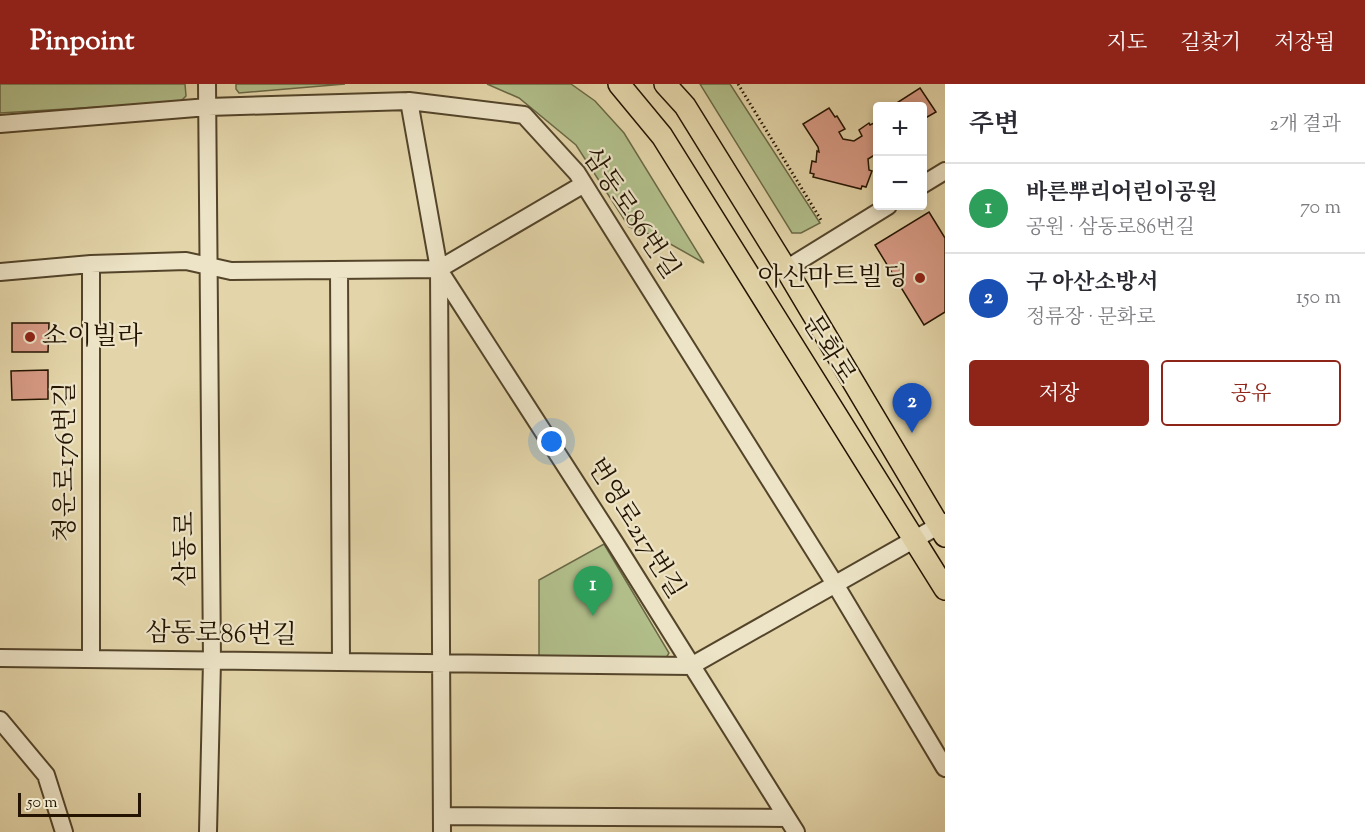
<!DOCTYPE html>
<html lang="ko">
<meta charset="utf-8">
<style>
:root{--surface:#fff;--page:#f2f2f3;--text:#2b2b33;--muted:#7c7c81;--line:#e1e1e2;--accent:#8f2418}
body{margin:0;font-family:"Sorts Mill Goudy","Noto Serif KR",serif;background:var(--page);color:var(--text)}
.controls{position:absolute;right:18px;top:18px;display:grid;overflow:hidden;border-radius:6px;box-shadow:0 3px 9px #0003}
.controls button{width:54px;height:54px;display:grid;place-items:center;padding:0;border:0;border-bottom:2px solid var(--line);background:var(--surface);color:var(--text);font:30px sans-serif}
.scale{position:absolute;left:18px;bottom:15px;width:123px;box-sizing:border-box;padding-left:6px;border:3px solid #231300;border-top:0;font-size:16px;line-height:21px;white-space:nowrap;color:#231300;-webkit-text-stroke:4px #ede4c7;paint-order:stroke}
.you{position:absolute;left:552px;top:358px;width:21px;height:21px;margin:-15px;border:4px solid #fff;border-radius:50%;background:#1a73e8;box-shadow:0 0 0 9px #1a73e833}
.badge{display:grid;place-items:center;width:39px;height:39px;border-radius:50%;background:var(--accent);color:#fff;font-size:20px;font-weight:700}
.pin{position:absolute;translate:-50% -50px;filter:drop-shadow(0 2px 3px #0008)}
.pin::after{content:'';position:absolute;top:32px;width:21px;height:18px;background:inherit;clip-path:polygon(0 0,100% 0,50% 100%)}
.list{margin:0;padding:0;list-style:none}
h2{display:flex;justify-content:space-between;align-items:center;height:78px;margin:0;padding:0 24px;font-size:26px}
h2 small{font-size:20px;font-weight:400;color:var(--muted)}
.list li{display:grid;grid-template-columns:39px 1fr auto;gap:18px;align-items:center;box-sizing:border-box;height:90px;padding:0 24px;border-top:2px solid var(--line)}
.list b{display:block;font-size:22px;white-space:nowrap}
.list p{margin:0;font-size:20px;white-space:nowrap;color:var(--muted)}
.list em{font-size:20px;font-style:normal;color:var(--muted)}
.actions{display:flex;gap:12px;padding:18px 24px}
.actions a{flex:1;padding:14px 0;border:2px solid var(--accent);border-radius:6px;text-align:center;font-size:21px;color:var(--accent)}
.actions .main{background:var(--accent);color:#fff}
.map{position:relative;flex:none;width:945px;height:748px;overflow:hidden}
header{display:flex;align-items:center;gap:36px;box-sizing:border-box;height:84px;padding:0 30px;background:var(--accent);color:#fff}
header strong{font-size:28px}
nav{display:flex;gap:33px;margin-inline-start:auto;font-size:21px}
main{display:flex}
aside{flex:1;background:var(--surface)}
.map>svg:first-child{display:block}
.green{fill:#b1be8a;stroke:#6a6845;stroke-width:1.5}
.building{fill:#d89b86;stroke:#231300;stroke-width:1.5}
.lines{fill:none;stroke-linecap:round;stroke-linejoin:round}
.minor-casing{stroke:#53442a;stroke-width:20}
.major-casing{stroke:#231300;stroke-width:24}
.path{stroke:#231300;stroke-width:3;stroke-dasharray:1.5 3;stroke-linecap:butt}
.minor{stroke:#ede4c7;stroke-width:16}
.major{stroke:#e3d5a9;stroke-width:21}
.poi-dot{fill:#8f2418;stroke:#ede4c7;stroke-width:2}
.labels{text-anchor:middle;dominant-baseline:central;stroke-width:4.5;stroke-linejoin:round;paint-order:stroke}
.street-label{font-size:26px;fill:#231300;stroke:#ede4c7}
.poi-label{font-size:26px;fill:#231300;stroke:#ede4c7;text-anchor:end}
</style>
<header>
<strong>Pinpoint</strong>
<nav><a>지도</a><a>길찾기</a><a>저장됨</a></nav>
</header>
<main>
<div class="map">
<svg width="945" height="748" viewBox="0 0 945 748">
<rect width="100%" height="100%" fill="#e3d5a9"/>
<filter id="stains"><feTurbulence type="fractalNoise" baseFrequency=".00333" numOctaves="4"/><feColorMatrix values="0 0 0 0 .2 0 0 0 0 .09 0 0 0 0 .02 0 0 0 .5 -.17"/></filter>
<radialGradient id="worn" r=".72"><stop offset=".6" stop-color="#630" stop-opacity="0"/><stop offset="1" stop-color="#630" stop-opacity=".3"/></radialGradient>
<!-- green -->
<path class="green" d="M0 0H185L186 12 180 18 0 29Z
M236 0H345L239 9 236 5Z
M487 0H571L595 17 624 49 704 179 658 153 629 143 576 61 519 14Z
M700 0H730L820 139 801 149H792Z
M604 460 669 569 666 574 539 573V496Z"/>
<!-- building -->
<path class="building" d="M920 4 936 28 922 36V22H892Z
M829 24 835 33 837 32 845 45 839 48 843 55 854 57 862 52 859 46 869 39 870 41 878 37V69L868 75 869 86 872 87 866 103 862 102 861 105 813 93 814 90 810 89 812 77 816 78 817 67 819 68 818 63 803 40Z
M929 128 945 154V228L924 241 875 161Z
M12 239H49L48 268H12Z
M48 286V315L12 316 11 287Z"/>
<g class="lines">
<defs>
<path id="minor" d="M207 0 212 577 208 748
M409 17 439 185 442 748
M0 40 208 23 409 17 524 31 577 89 835 500 945 684
M922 101 945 87
M91 180V575
M786 185 888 122
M339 186 341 578
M439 186 615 459 796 748
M0 188 91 180 186 177 231 187 439 185 584 100
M0 574 691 582 945 438
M0 636 46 691 64 748
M442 732 787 734"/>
<path id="major" d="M619 0 662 52 945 505
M665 0 685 22 786 185 945 452"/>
</defs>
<!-- minor casing -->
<use href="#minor" class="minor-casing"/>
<!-- major casing -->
<use href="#major" class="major-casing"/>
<!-- path -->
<path class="path" d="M738 0 821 136"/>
<!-- minor -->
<use href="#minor" class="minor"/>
<!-- major -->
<use href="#major" class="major"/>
</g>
<!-- markers -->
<g class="poi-dot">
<circle cx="920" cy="194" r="6"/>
<circle cx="30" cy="253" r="6"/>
</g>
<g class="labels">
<!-- street labels -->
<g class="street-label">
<text transform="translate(630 130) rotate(56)">삼동로86번길</text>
<text transform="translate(828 266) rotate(58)">문화로</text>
<text transform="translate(66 378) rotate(-90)">청운로176번길</text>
<text transform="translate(635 445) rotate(58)">번영로217번길</text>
<text transform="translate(186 465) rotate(-90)">삼동로</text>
<text transform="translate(221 551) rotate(1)">삼동로86번길</text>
</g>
<!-- poi labels -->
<g class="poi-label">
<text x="908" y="194">아산마트빌딩</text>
<text x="42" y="253" text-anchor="start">소이빌라</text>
</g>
</g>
<rect width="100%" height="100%" filter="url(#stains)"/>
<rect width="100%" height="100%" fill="url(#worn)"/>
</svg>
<div class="controls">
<button>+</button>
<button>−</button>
</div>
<div class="scale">50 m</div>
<div class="you"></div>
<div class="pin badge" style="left:593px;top:532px;background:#2e9e5b">1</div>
<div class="pin badge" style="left:912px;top:349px;background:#1a4fb4">2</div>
</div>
<aside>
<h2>주변<small>2개 결과</small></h2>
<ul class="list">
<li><span class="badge" style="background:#2e9e5b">1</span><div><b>바른뿌리어린이공원</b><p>공원 · 삼동로86번길</p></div><em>70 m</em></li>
<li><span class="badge" style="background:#1a4fb4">2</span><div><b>구 아산소방서</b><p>정류장 · 문화로</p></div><em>150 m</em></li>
</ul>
<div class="actions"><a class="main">저장</a><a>공유</a></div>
</aside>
</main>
